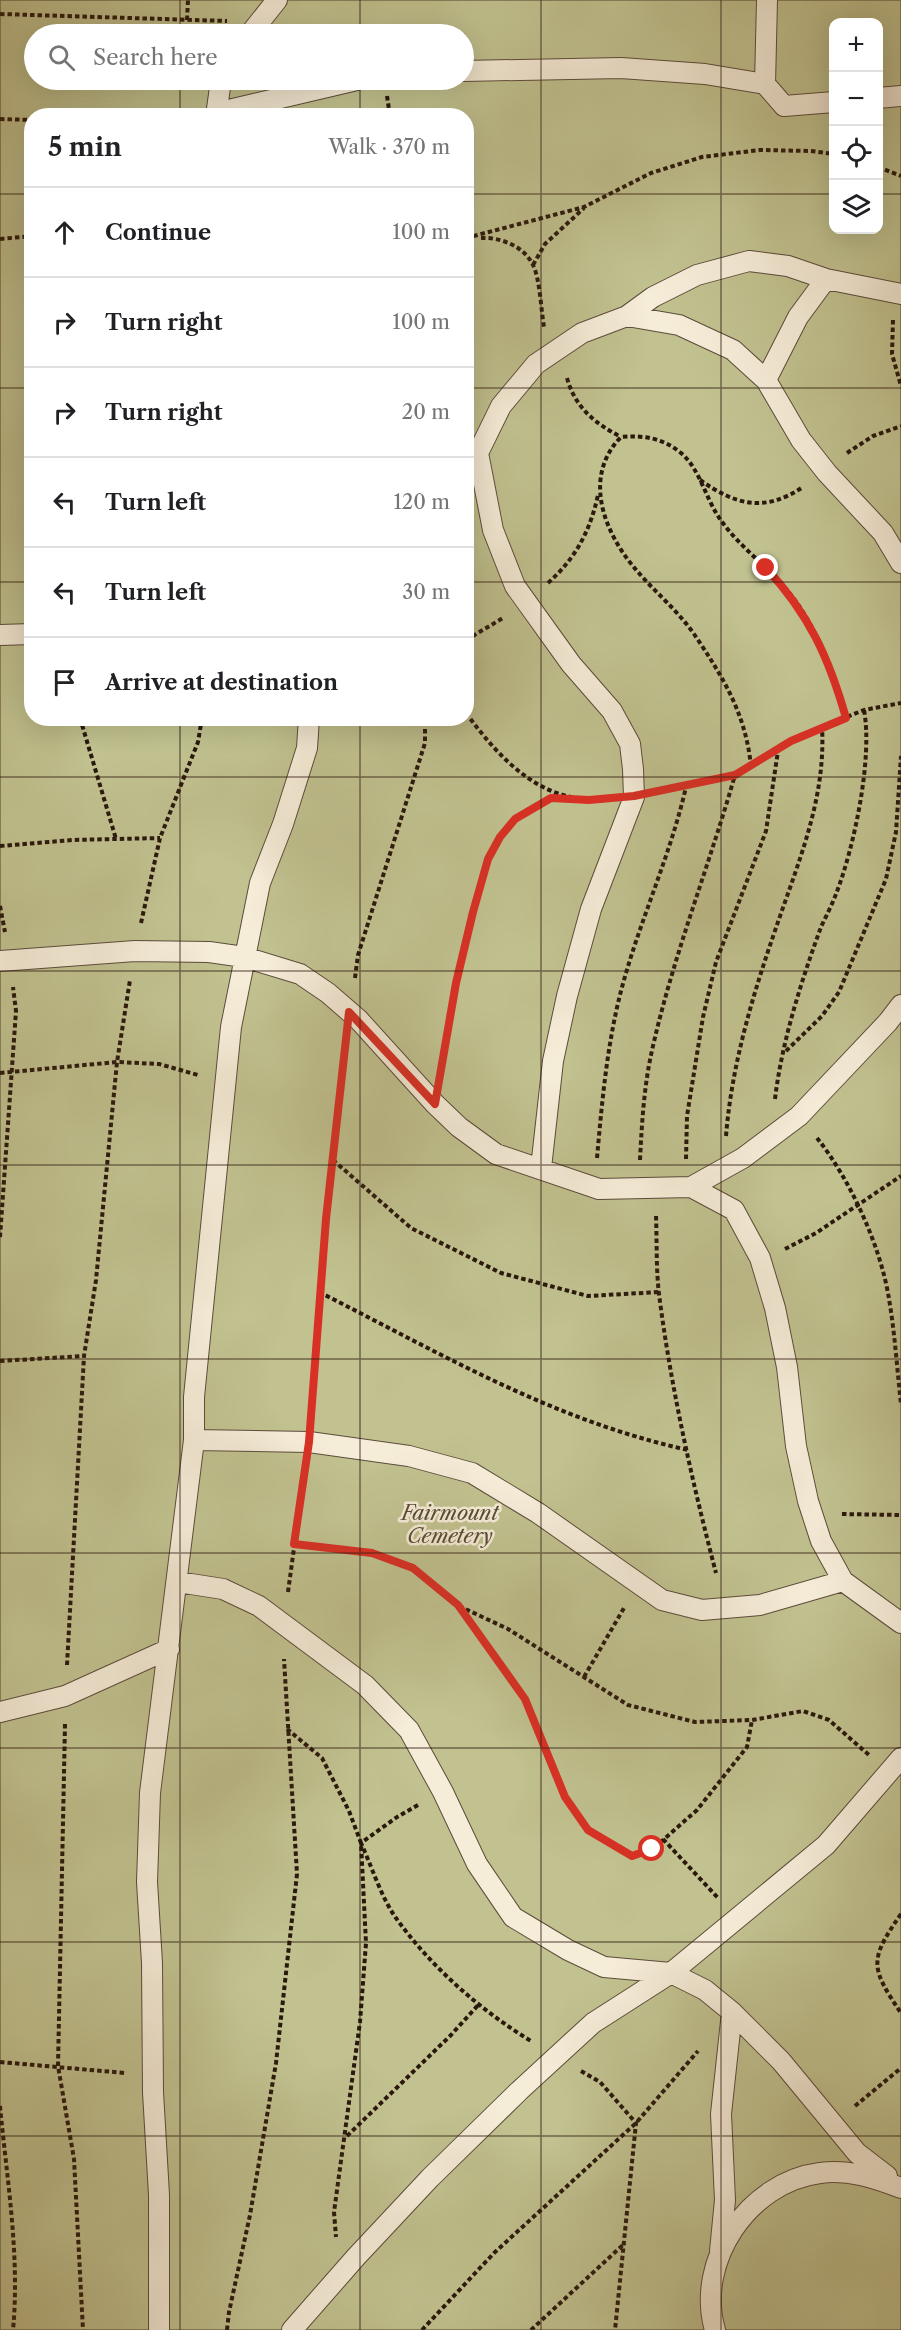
<!DOCTYPE html>
<meta charset="utf-8">
<style>
:root{--surface:#fff;--page:#f6f6f6;--text:#202124;--muted:#757577;--line:#e0e0e0}
body{margin:0;font-family:"Libre Caslon Text",serif;background:var(--page);color:var(--text)}
.controls{position:absolute;right:18px;top:18px;display:grid;overflow:hidden;border-radius:12px;box-shadow:0 6px 24px #0002}
.controls button{width:54px;height:54px;display:grid;place-items:center;padding:0;border:0;border-bottom:2px solid var(--line);background:var(--surface);color:var(--text);font:30px sans-serif}
.stop{position:absolute;width:18px;height:18px;margin:-14px;border:4px solid #d93025;border-radius:50%;background:#fff}
.stop.end{background:#d93025;border-color:#fff;box-shadow:0 2px 6px #0008}
.list{margin:0;padding:0;list-style:none}
h2{display:flex;justify-content:space-between;align-items:center;height:78px;margin:0;padding:0 24px;font-size:26px}
h2 small{font-size:20px;font-weight:400;color:var(--muted)}
.list li{display:grid;grid-template-columns:39px 1fr auto;gap:18px;align-items:center;box-sizing:border-box;height:90px;padding:0 24px;border-top:2px solid var(--line)}
.list b{display:block;font-size:22px;white-space:nowrap}
.list em{font-size:20px;font-style:normal;color:var(--muted)}
.icon{flex:none;width:33px;height:33px;fill:none;stroke:currentColor;stroke-width:2;stroke-linecap:round;stroke-linejoin:round}
.map{position:relative;flex:none;width:901px;height:2330px;overflow:hidden}
.search{position:absolute;background:var(--surface);box-shadow:0 6px 24px #0002;left:24px;top:24px;width:450px;height:66px;display:flex;align-items:center;gap:15px;box-sizing:border-box;padding:0 21px;border-radius:33px;color:var(--muted);font-size:22px}
.panel{position:absolute;background:var(--surface);box-shadow:0 6px 24px #0002;left:24px;top:108px;width:450px;height:618px;border-radius:24px}
.map>svg:first-child{display:block}
.green{fill:#c1c290;stroke:#766d4e;stroke-width:1.5;fill-rule:evenodd}
.lines{fill:none;stroke-linecap:round;stroke-linejoin:round}
.service-casing{stroke:#5c4b3b;stroke-width:22}
.path{stroke:#2a180d;stroke-width:4;stroke-dasharray:4.5 3;stroke-linecap:butt}
.service{stroke:#f6edd9;stroke-width:20}
.route{stroke:#d93025;stroke-width:8}
.grid{fill:none;stroke:#2a180d;stroke-width:1.5;stroke-opacity:0.55}
.labels{text-anchor:middle;dominant-baseline:central;stroke-width:5;stroke-linejoin:round;paint-order:stroke}
.park-label{font-size:20px;font-style:italic;fill:#574b34;stroke:#f6edd9}
</style>
<div class="map">
<svg width="901" height="2330" viewBox="0 0 901 2330">
<rect width="100%" height="100%" fill="#f1e4c4"/>
<filter id="stains"><feTurbulence type="fractalNoise" baseFrequency=".00333" numOctaves="4"/><feColorMatrix values="0 0 0 0 .2 0 0 0 0 .09 0 0 0 0 .02 0 0 0 .5 -.17"/></filter>
<radialGradient id="worn" r=".72"><stop offset=".6" stop-color="#630" stop-opacity="0"/><stop offset="1" stop-color="#630" stop-opacity=".3"/></radialGradient>
<!-- green -->
<path class="green" d="M0 0H901V2330H0ZM834 22H878V230H834ZM34 34H464V80H34ZM32 116H466V718H32Z"/>
<g class="lines">
<defs>
<path id="service" d="M250 34 277 0
M464 71 621 68 705 74 765 84 784 106 834 102
M765 84 767 0
M878 98 901 96
M216 113 357 80
M216 116 221 80
M627 316 679 325 733 350 766 380 798 317 826 279
M766 380 801 440 827 473 883 533 901 563
M478 453 493 530 515 586 571 664 612 711 630 744 633 769 634 797 591 909 567 996 553 1061 541 1168
M469 461 478 453 501 406 536 364 582 333 627 316 653 297 697 275 749 261 788 266 826 279 901 294
M0 635 32 634
M0 961 135 951 209 952 244 957 300 974 328 993 358 1019 435 1104 459 1127 496 1154 599 1189 691 1187
M901 1005 888 1022 799 1116 743 1158 691 1187 734 1210 760 1258 775 1308 787 1367 796 1446 808 1501 821 1541 843 1581 901 1623
M194 1440 309 1442 409 1456 472 1473 538 1513 662 1600 702 1610 760 1605 843 1581
M178 1582 223 1589 259 1606 365 1685 409 1730 443 1792 477 1864 513 1917 568 1950 604 1967 671 1973 705 1990 732 2012 721 2114 725 2200 720 2251
M0 1712 65 1696 169 1649
M732 2012 781 2061 857 2153 887 2176
M159 2330V2195L153 2092 152 1963 147 1882 150 1793 194 1440V1397L231 1027 260 883 283 824 307 748 309 718
M292 2330 356 2257 430 2178 519 2091 593 2023 671 1973 826 1845 901 1758
M715 2330C695 2261 749 2182 820 2173 849 2169 875 2178 901 2188"/>
</defs>
<!-- service casing -->
<use href="#service" class="service-casing"/>
<!-- path -->
<path class="path" d="M0 14 227 21
M187 20 188 0
M387 96 390 116
M0 119 32 120
M878 167 901 176
M466 238 584 207 651 173 702 157 760 150 811 151 834 154
M481 238C500 237 524 246 533 265 540 279 541 310 544 327
M0 239 32 236
M533 265 545 244 584 208
M893 320 892 354 901 386
M567 378C575 407 594 423 621 437
M847 453 873 436 901 426
M700 480C736 505 764 513 803 487
M548 583C576 558 590 531 598 495
M466 640 503 618
M466 713C500 759 541 804 603 799
M80 718 116 839
M751 767C746 714 723 677 694 634 678 611 656 593 638 572 605 535 581 478 621 437 643 435 663 438 681 453 699 468 705 496 718 516 736 544 765 564 787 590 817 626 833 672 846 718
M661 791 735 775 791 741 822 727 864 710 901 703
M0 846 73 840 160 838
M0 906 5 932
M141 923 160 838 198 742 202 718
M355 978 358 955 425 743V718
M786 1051 822 1016 839 992 886 879 896 832 901 756
M441 1070C452 1010 462 950 479 892 484 873 489 853 500 836 514 816 539 799 564 797
M0 1073 117 1062 159 1064 198 1075
M775 1099C782 1041 801 982 821 927 826 916 832 905 836 894 854 848 873 758 864 710
M726 1136C732 1062 754 991 778 922 800 858 826 796 822 727
M817 1138C850 1179 881 1247 889 1299 895 1334 897 1369 901 1404
M597 1158C602 1102 607 1045 621 991 639 922 670 857 686 787
M686 1159 687 1116 703 1017 716 962 766 831 778 751
M333 1160 411 1228 501 1273 588 1296 659 1292
M640 1160C642 1121 644 1084 653 1046 674 954 709 866 735 775
M656 1216C657 1242 656 1269 659 1294 671 1388 692 1481 716 1573
M0 1237 16 1011 13 987
M785 1249 816 1233 901 1176
M319 1292C442 1354 552 1420 688 1450
M0 1361 84 1356
M311 1413 326 1219 345 1047
M842 1514 901 1515
M294 1544 372 1553 413 1568 458 1605 525 1699 565 1797 588 1830 632 1856 653 1849 697 1810 747 1747 752 1720
M288 1592 305 1468
M459 1606 508 1629 628 1705 695 1722 752 1720 803 1711 829 1720 869 1755
M67 1665 84 1356 96 1280 117 1062 130 980
M584 1677 624 1608
M65 1724 58 2066 74 2159 83 2330
M287 1729 322 1758 349 1811 361 1843 366 1943 360 2022 334 2212 336 2237
M418 1805 397 1817 361 1843C372 1867 381 1897 396 1918 431 1967 480 2010 531 2041
M663 1839 718 1898
M901 1914C869 1960 870 1967 901 2013
M0 2062 125 2073
M581 2071 600 2082 636 2123 615 2330
M0 2106C7 2180 20 2256 13 2330
M855 2106 901 2068
M347 2136 451 2035 480 2003
M227 2330 229 2312 250 2215 276 2063 297 1874 284 1659
M422 2330 494 2253 636 2123 698 2051
M531 2330 625 2243"/>
<!-- service -->
<use href="#service" class="service"/>
</g>
<g class="lines">
<!-- route -->
<path class="route" d="M652 1849 632 1856 588 1830 565 1797 525 1699 458 1605 413 1568 372 1553 294 1544 309 1442 326 1219 349 1012 435 1104 456 983 473 912 488 859 500 837 515 819 551 798 589 800 634 796 735 775 791 741 846 718C829 658 809 614 766 568"/>
</g>
<!-- grid -->
<path class="grid" d="M180 0V34M360 0V34M541 0V2330M721 0V2330M180 80V116M360 80V116M0 194H32M466 194H834M878 194H901M0 388H32M466 388H901M0 582H32M466 582H901M180 718V2330M360 718V2330M0 777H901M0 971H901M0 1165H901M0 1359H901M0 1553H901M0 1748H901M0 1942H901M0 2136H901"/>
<g class="labels">
<!-- park labels -->
<g class="park-label">
<text x="450" y="1513">Fairmount<tspan x="450" dy="23">Cemetery</tspan></text>
</g>
</g>
<rect width="100%" height="100%" filter="url(#stains)"/>
<rect width="100%" height="100%" fill="url(#worn)"/>
</svg>
<div class="controls">
<button>+</button>
<button>−</button>
<button><svg class="icon" aria-label="locate" viewBox="0 0 24 24"><circle cx="12" cy="12" r="6"/><path d="M12 2v4M12 18v4M2 12h4M18 12h4"/></svg></button>
<button><svg class="icon" aria-label="layers" viewBox="0 0 24 24"><path d="M12 4l9 5-9 5-9-5zM3 14l9 5 9-5"/></svg></button>
</div>
<div class="stop" style="left:652px;top:1849px"></div>
<div class="stop end" style="left:766px;top:568px"></div>
<div class="search"><svg class="icon" aria-label="search" viewBox="0 0 24 24"><circle cx="10" cy="10" r="6"/><path d="M15 15l6 6"/></svg>Search here</div>
<section class="panel">
<h2>5 min<small>Walk · 370 m</small></h2>
<ul class="list">
<li><svg class="icon" aria-label="ahead" viewBox="0 0 24 24"><path d="M12 20V5M6 11l6-6 6 6"/></svg><div><b>Continue</b></div><em>100 m</em></li>
<li><svg class="icon" aria-label="right" viewBox="0 0 24 24"><path d="M7 20v-9h11M14 6l5 5-5 5"/></svg><div><b>Turn right</b></div><em>100 m</em></li>
<li><svg class="icon" aria-label="right" viewBox="0 0 24 24"><path d="M7 20v-9h11M14 6l5 5-5 5"/></svg><div><b>Turn right</b></div><em>20 m</em></li>
<li><svg class="icon" aria-label="left" viewBox="0 0 24 24"><path d="M17 20v-9H6M10 6l-5 5 5 5"/></svg><div><b>Turn left</b></div><em>120 m</em></li>
<li><svg class="icon" aria-label="left" viewBox="0 0 24 24"><path d="M17 20v-9H6M10 6l-5 5 5 5"/></svg><div><b>Turn left</b></div><em>30 m</em></li>
<li><svg class="icon" aria-label="arrive" viewBox="0 0 24 24"><path d="M6 21V4h12l-3 4 3 4H6"/></svg><div><b>Arrive at destination</b></div></li>
</ul>
</section>
</div>
